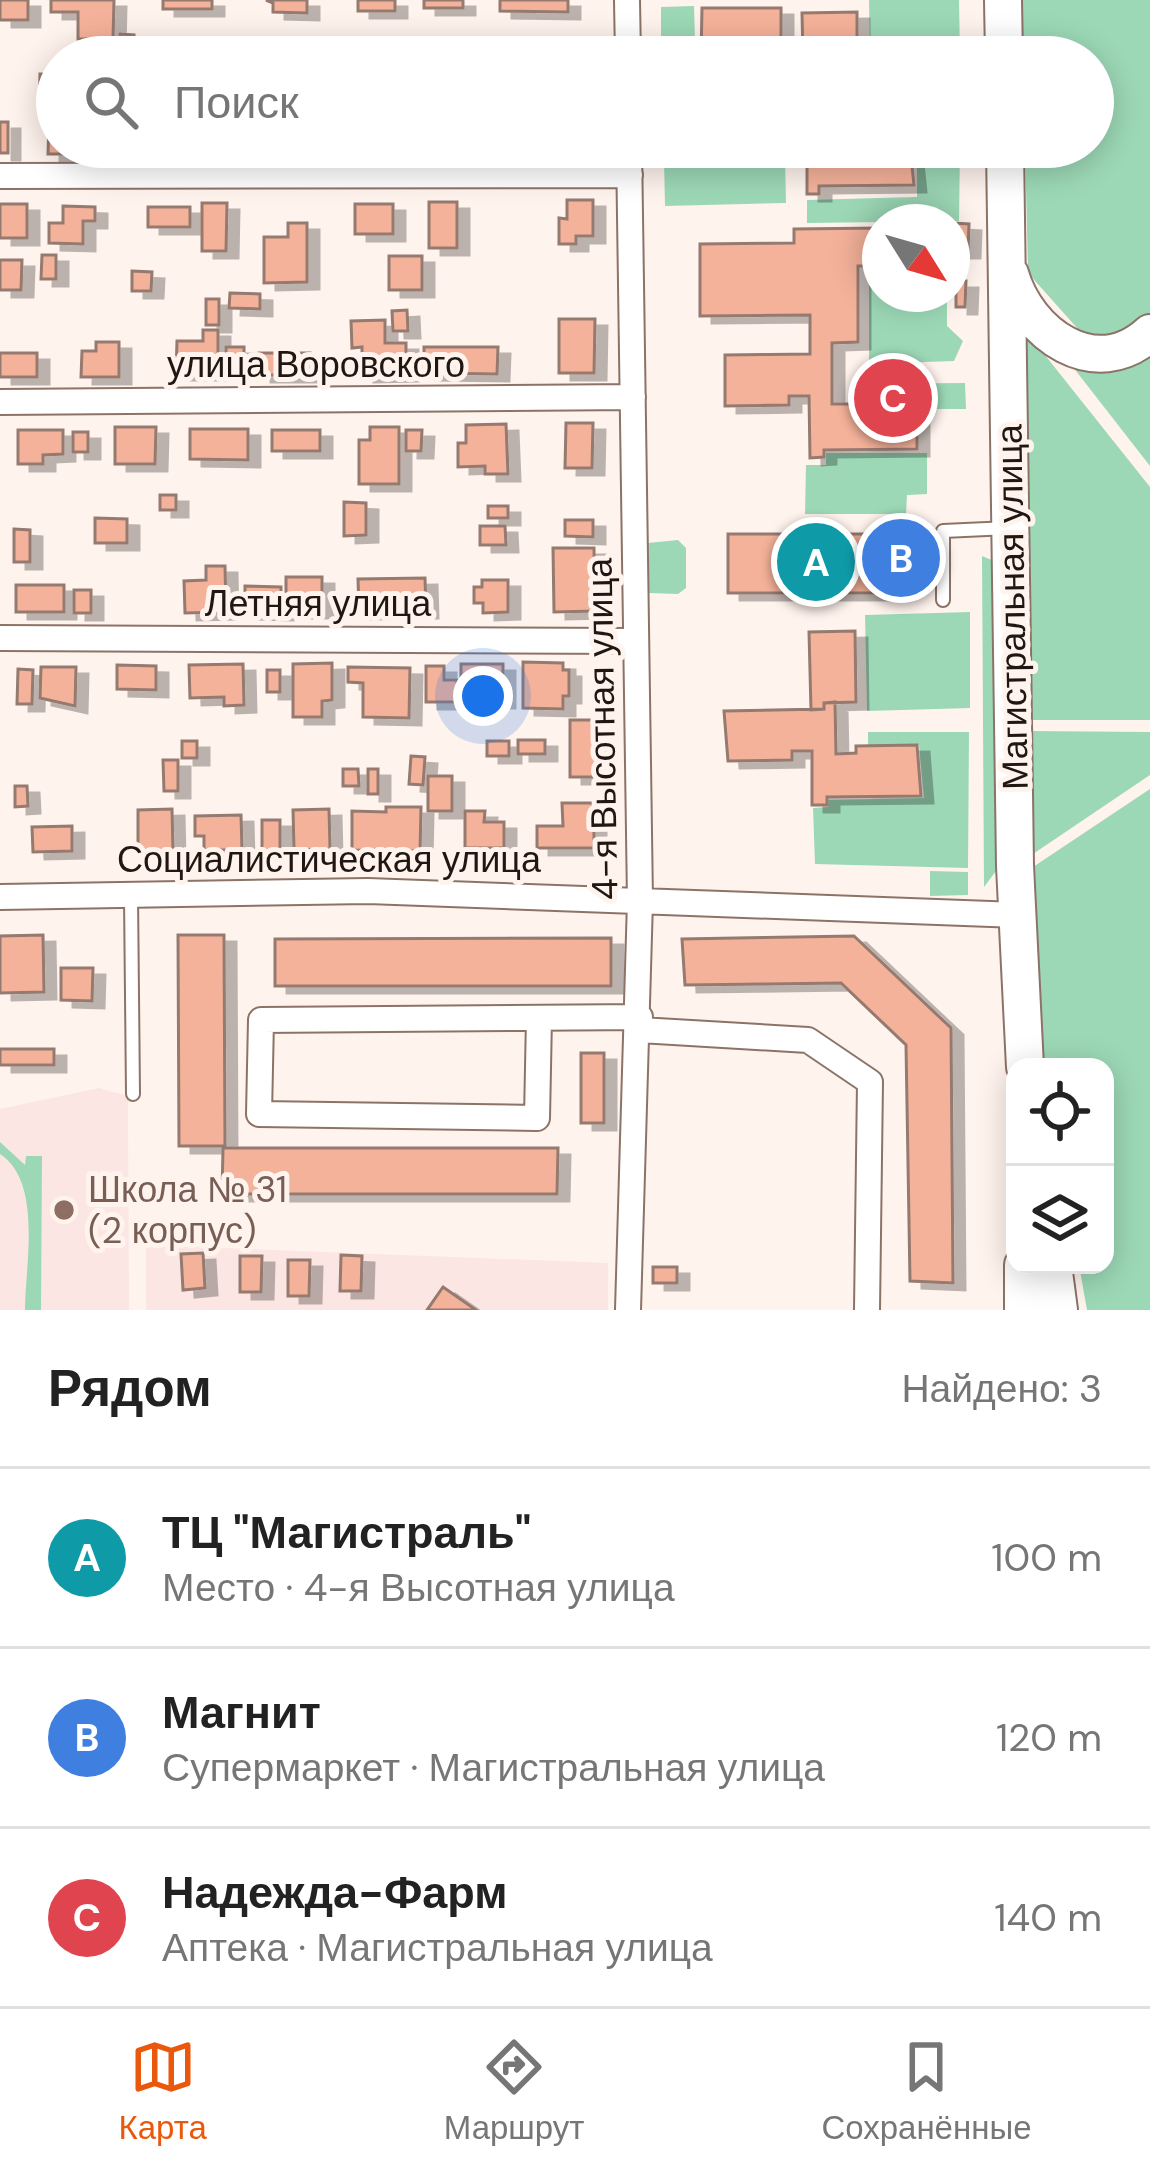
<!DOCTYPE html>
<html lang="ru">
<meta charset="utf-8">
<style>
:root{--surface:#fff;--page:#f6f6f6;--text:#222;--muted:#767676;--line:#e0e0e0;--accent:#ea580c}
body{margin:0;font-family:"DM Sans",sans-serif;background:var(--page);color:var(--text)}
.controls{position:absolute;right:36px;bottom:36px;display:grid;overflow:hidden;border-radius:24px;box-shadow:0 6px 30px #0003}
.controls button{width:108px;height:108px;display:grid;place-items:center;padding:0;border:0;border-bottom:3px solid var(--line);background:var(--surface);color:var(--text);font:60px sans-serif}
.compass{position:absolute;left:862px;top:204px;width:108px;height:108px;border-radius:50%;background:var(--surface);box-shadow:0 6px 30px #0003;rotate:127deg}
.you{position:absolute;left:483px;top:696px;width:42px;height:42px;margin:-30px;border:9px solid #fff;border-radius:50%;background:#1a73e8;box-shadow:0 0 0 18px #1a73e833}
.badge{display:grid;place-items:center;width:78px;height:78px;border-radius:50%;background:var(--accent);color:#fff;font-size:39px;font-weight:700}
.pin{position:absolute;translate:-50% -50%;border:6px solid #fff;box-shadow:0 3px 12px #0006}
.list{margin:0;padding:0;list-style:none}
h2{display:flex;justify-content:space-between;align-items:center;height:156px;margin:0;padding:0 48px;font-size:51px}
h2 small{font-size:39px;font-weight:400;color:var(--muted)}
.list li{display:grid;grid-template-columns:78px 1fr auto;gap:36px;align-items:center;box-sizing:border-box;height:180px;padding:0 48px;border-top:3px solid var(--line)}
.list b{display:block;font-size:45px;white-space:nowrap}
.list p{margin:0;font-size:39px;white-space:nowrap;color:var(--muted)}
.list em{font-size:39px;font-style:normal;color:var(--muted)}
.icon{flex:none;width:66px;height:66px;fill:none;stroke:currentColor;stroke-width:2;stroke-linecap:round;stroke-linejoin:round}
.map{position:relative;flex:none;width:1150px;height:1310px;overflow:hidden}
.search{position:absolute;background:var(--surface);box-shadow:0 6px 30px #0003;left:36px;right:36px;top:36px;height:132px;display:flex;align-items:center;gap:30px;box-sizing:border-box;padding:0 42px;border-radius:66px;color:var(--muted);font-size:45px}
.sheet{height:696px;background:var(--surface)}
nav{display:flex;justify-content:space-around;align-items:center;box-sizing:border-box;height:168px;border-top:3px solid var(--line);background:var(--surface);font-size:33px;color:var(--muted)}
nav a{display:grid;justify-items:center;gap:6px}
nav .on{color:var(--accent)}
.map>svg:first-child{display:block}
.education{fill:#fbe6e4}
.green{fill:#9cd8b6}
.building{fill:#f5b29a;stroke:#957a70;stroke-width:3;filter:url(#shadow)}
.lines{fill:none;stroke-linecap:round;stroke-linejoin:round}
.lane-casing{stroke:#8c7367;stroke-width:16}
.street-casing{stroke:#8c7367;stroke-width:28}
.secondary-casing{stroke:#8c7367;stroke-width:40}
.lane{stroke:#fff;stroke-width:12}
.street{stroke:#fff;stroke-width:24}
.secondary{stroke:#fff;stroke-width:36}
.education-dot{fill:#8d6e63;stroke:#fff3ed;stroke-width:4.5}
.labels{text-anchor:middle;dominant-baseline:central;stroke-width:10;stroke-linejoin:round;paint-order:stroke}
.street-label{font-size:36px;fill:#211712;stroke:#fff3ed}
.education-label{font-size:36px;fill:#785e54;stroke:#fff3ed;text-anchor:start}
</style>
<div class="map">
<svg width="1150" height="1310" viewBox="0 0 1150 1310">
<defs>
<filter id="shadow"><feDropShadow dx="12" dy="7" stdDeviation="0" flood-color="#0004"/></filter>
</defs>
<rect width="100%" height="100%" fill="#fff3ed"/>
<!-- education -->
<path class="education" d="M99 1088 128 1096 129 1310H0V1109Z
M146 1245 608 1263V1310H146Z"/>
<!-- green -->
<path class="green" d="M869 0H959L960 57H870Z
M1021 0H1150V314L1132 331 1086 338 1028 273 1025 147H1093V57H1023Z
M694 6 695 40H661V7Z
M695 147H716L717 159 785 157 786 203 665 206 664 160H695Z
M917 147H960L959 221 807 223V200L917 197Z
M880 260V294H947V326L963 341 954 361 869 364V270Z
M1021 325 1150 487V720H1026Z
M1150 356V466L1069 362C1100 380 1121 373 1150 356Z
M965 383 966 409H920L919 392H854V384Z
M826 453H927V494L907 495 906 514H805L806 465H826Z
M678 540 686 548V588L678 594 649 593 648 543Z
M982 556 994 561 996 871 984 887Z
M970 612V708L867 711 865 615Z
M1026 731 1150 732V775L1027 858Z
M868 732H969L968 868 815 864 813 808 828 807V800L924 798 919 745H868Z
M1150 789V1310H1087L1079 1265H1105V1067H1038L1027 871Z
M930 871 968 872V895L930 896Z
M0 1142 25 1165 26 1156H42L41 1310H25C25 1266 43 1182 0 1154Z"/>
<!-- building -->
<path class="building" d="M0 0H28V20H0Z
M51 0H114L113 39H78V12H51Z
M163 0H212V9H163Z
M266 0H307V13L273 12V3Z
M358 0H395V11H358Z
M424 0H463V8H424Z
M500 0H568V12L500 11Z
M702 8H781V57H701Z
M857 12V57H803L802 13Z
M120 34 134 35 132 57H118Z
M556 39H589V57H556Z
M501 47H533V57H501Z
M40 74 57 75V110H39Z
M0 122H8V153H0Z
M49 122H57V147H91V154H48Z
M807 147H910L914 185 819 186V194H807Z
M567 200H593V236H576V244H559V218L567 219Z
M429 202H457V248H429Z
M202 203H227L226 251H202Z
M0 204H27V238H0Z
M355 204H393V234H355Z
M63 206 95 207V221H83V244L49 243V223H63Z
M148 207H190V227H148Z
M288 223H307V282L264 283V237H288Z
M953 223 969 224 968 251H952Z
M880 228V253H871V266H858V342L832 343V404H855V395L917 394V449L824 450V457L810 458 809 396H789V405L725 406V355L810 354V315L700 316V244L794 243V229Z
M42 255H56V279H41Z
M389 256H422V290H389Z
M0 260H22L21 290H0Z
M132 271 152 272 151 291H132Z
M956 281H966L965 307H956Z
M230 293 260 294V309L229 308Z
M206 299H219V325H206Z
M407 310 408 331H393L392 311Z
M559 319H595L594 373H559Z
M385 320V343H406V374L362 375V347L352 348 351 321Z
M203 330H218V373H176L177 341H203Z
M96 342H119V377H81L82 351H96Z
M226 347H244V373H226Z
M424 347H498L497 374 424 373Z
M0 353H37V377H0Z
M259 353H310V375H259Z
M566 423H593L592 468H565Z
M506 424 508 474H485V466L458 467V443H466V425Z
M115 427H156L155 464H115Z
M370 427H399V484H359V440H370Z
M190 429H248V460L190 459Z
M18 430H63V454L43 455V464H18Z
M272 430H320V451H272Z
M406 430H422L421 451H406Z
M73 432H88V452H73Z
M160 495H176V510H160Z
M344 502 366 503V535L344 536Z
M488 506H508V518H488Z
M95 518 127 519V543H95Z
M565 520H593V537L565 536Z
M480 526H505L506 545H480Z
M14 529 30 530V562H14Z
M728 534H897V547H904L903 578H897V593H728Z
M553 548H594L595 611 554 612Z
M206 566H225L226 612 185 613 184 581 206 580Z
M286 577H322V611H297V598H286Z
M425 578 426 611 359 612 358 579Z
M482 580H508V612L483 613V603H474V587H482Z
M16 585H64V612H16Z
M245 586 281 587V613L245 612Z
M74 590H91V613H74Z
M855 631 856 702 824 703V709L811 710 809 632Z
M523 662 563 663V670H569V696H563V709L523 708Z
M332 663V700L322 701V717H293V664Z
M243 664 244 705 224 706V697L190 698 189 665Z
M461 664H503V701H461Z
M117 665 156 666V690L117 689Z
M426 666H444V680H457V702H426Z
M41 667H76L75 706 40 698Z
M348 667 410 668 409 718 363 717V683L348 682Z
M18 669 33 670 32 704H17Z
M267 670H280V692H267Z
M835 702 836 754 856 753V746L917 745 921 796 827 797V805H812V751H792V760L728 761 724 711 824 709V703Z
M570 720H596V777H570Z
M518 740H545V754H518Z
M182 741H197V758H182Z
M487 741H509V756H487Z
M411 756 425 757 423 785 409 784Z
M163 760H178V791H164Z
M343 769H358L359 786H343Z
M368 769H378V794H368Z
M428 776H452V811H428Z
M15 786H27L28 806 15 807Z
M562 803H594V848H537V826H563Z
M386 807H421L420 851 352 850V811L386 812Z
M172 809 173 851H138V810Z
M329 809 330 849 294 850 293 810Z
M465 811H485L484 822H504V848H465Z
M241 815 242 850H204V836H195V816Z
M262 820H280V852L262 851Z
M72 826V851L33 852 32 827Z
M43 935 44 992 0 993V936Z
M178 935H224L225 1146H179Z
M854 936 951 1028 953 1283 910 1281 906 1045 841 983 685 985 682 939Z
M611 938V986H275V939Z
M61 968H93L92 1001 61 1000Z
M0 1049H54V1065H0Z
M581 1053H604V1123H581Z
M223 1148H558L557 1194H222Z
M203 1253 205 1288 183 1290 181 1254Z
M341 1255 362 1256 361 1291H340Z
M240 1256H262L261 1292H240Z
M288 1260H310L309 1296H288Z
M653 1267H677V1283H653Z
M443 1287 476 1310H427Z"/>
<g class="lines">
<defs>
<path id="lane" d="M943 600V531L1009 528
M131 896 133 1094"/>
<path id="street" d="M627 0 628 57
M0 176 630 175
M0 402 633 397
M0 638 636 641
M0 897 368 891 1018 915
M539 1018 537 1118 259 1114 261 1020 640 1017
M640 1030 808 1040 870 1082 867 1310
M628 1310 640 901 629 147"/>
<path id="secondary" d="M1003 0 1004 57
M1005 147 1015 866 1025 1067
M1010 274C1027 334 1095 383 1150 333
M1053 1265 1059 1310
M1023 1310V1265"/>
</defs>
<!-- lane casing -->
<use href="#lane" class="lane-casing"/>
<!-- street casing -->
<use href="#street" class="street-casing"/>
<!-- secondary casing -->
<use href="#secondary" class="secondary-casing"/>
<!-- lane -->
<use href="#lane" class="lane"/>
<!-- street -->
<use href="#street" class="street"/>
<!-- secondary -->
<use href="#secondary" class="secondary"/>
</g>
<!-- markers -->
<circle class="education-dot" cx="64" cy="1210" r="12"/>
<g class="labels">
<!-- street labels -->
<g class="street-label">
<text x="316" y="364">улица Воровского</text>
<text x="318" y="603">Летняя улица</text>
<text transform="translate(1012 607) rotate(-91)">Магистральная улица</text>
<text transform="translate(602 729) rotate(-91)">4-я Высотная улица</text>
<text x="329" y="859">Социалистическая улица</text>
</g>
<!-- education labels -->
<g class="education-label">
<text x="88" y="1189">Школа № 31<tspan x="88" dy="41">(2 корпус)</tspan></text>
</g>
</g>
</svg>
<div class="controls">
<button><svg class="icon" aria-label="locate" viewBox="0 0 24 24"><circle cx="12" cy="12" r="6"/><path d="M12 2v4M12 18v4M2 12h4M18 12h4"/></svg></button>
<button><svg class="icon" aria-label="layers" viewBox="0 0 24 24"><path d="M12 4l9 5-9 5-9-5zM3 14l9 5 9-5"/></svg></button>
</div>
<svg class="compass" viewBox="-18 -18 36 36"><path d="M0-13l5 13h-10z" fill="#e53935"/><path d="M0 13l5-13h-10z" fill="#767676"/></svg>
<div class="you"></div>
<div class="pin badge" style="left:816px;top:562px;background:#0f9aa8">A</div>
<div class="pin badge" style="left:901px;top:558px;background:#3f7fe0">B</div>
<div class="pin badge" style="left:893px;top:398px;background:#e0444e">C</div>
<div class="search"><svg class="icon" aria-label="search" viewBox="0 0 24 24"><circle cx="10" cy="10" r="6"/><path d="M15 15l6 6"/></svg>Поиск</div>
</div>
<section class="sheet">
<h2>Рядом<small>Найдено: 3</small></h2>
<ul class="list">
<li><span class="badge" style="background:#0f9aa8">A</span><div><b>ТЦ &quot;Магистраль&quot;</b><p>Место · 4-я Высотная улица</p></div><em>100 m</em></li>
<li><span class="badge" style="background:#3f7fe0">B</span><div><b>Магнит</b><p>Супермаркет · Магистральная улица</p></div><em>120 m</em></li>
<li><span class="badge" style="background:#e0444e">C</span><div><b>Надежда-Фарм</b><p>Аптека · Магистральная улица</p></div><em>140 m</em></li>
</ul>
</section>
<nav>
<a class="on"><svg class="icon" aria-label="map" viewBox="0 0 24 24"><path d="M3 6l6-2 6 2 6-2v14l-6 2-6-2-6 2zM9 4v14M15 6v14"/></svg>Карта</a>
<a><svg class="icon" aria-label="directions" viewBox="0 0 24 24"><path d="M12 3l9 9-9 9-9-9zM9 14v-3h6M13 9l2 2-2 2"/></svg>Маршрут</a>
<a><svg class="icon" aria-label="saved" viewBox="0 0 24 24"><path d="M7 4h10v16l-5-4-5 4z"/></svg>Сохранённые</a>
</nav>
